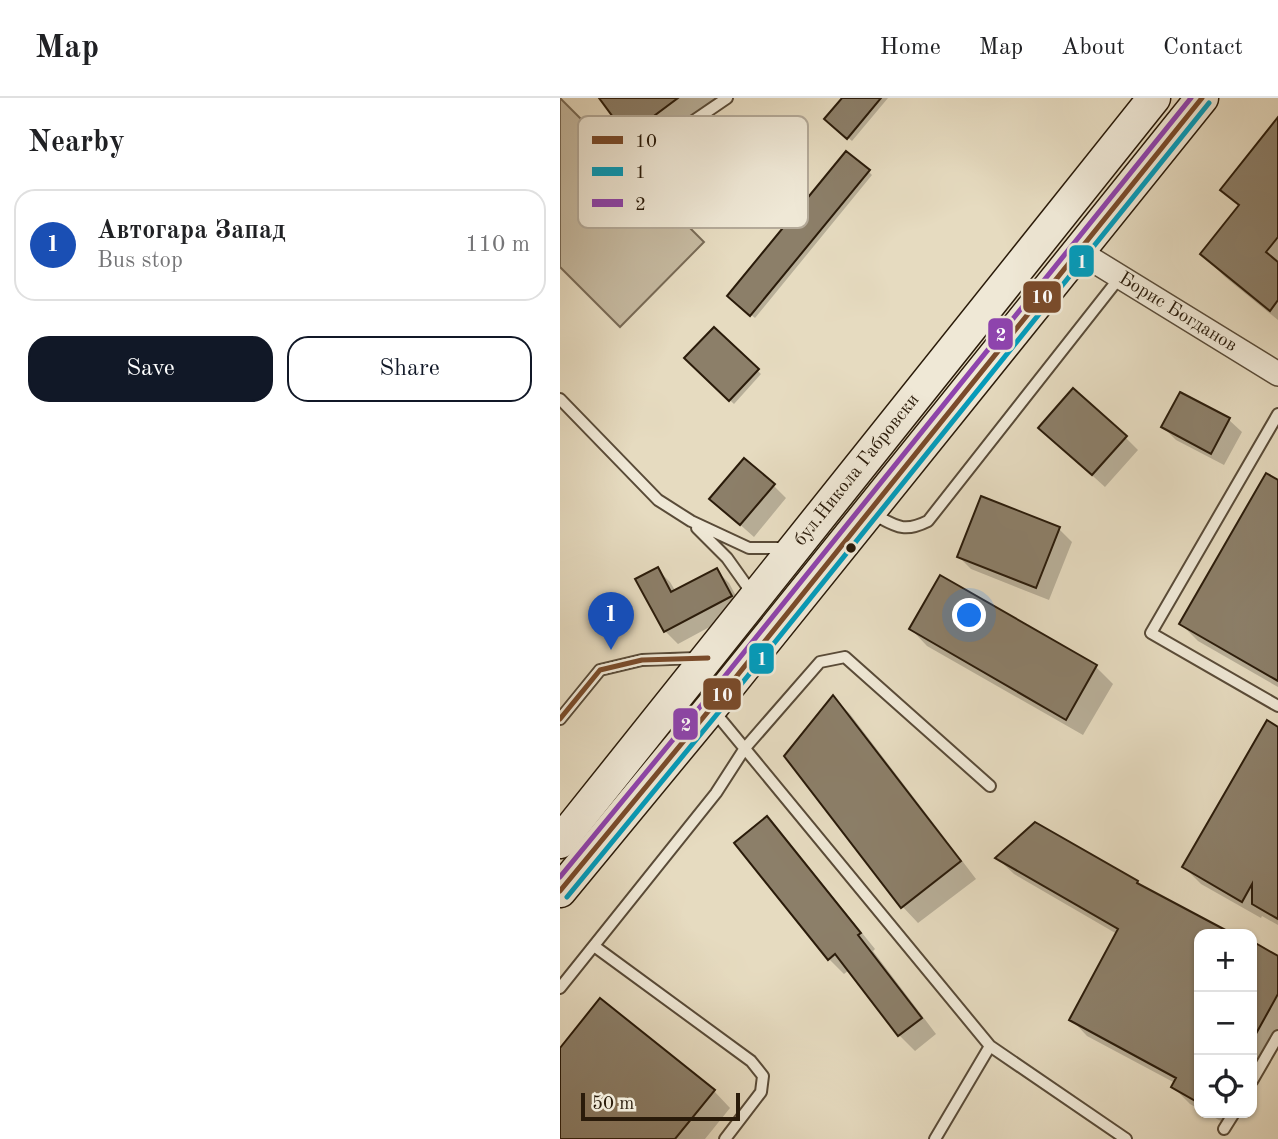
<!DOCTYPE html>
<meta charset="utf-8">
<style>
:root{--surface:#fff;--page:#f6f6f6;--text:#202124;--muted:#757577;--line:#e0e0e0;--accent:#111827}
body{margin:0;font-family:"Old Standard TT",serif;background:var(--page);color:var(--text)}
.controls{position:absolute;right:21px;bottom:21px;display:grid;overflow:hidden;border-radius:14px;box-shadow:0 2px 5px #0004}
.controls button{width:63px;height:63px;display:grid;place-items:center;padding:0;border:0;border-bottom:2px solid var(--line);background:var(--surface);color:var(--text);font:35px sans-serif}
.scale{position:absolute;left:21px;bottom:18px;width:159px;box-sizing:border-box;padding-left:7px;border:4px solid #2a1b0a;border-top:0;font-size:19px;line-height:24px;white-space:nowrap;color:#2a1b0a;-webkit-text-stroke:5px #efe8d6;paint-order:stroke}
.you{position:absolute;left:410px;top:518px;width:24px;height:24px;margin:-18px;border:5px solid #fff;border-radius:50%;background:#1a73e8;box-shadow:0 0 0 10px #1a73e833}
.badge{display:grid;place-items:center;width:46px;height:46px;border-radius:50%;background:var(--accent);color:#fff;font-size:23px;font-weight:700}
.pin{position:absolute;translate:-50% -58px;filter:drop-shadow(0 2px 4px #0008)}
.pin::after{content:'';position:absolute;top:37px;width:24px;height:21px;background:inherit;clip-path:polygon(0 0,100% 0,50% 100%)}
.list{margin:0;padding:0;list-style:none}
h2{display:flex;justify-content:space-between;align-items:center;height:91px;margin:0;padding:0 28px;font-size:30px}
h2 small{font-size:23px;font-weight:400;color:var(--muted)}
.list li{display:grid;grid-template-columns:46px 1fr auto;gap:21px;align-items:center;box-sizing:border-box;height:112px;margin:0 14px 14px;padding:0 14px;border:2px solid var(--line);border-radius:21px}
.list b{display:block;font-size:26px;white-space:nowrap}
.list p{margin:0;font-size:23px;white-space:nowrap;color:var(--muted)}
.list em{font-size:23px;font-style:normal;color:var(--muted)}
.actions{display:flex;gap:14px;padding:21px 28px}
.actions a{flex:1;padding:16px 0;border:2px solid var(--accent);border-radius:21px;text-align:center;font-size:24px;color:var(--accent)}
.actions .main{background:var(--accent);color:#fff}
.icon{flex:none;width:38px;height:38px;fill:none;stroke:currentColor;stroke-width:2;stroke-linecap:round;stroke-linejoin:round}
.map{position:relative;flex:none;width:718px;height:1041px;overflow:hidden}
header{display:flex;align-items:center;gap:42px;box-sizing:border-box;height:98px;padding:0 35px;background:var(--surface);border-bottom:2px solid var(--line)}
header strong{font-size:33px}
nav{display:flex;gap:38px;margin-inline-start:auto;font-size:24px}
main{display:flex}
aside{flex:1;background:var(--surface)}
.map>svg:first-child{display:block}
.green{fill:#c6baa1;stroke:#786a56;stroke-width:2}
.shadow{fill:#0003}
.building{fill:#8c7f69;stroke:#2a1b0a;stroke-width:2}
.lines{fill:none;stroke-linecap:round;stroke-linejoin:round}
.lane-casing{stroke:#594b38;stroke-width:14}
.street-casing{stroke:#594b38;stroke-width:26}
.secondary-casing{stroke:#2a1b0a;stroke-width:35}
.lane{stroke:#efe8d6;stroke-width:10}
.street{stroke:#efe8d6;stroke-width:23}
.secondary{stroke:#efe8d6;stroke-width:32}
.bus-1-casing{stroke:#efe8d6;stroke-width:10}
.bus-2-casing{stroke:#efe8d6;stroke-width:10}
.bus-3-casing{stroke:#efe8d6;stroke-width:10}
.bus-1{stroke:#7a4b2a;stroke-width:5}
.bus-2{stroke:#049bba;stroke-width:5}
.bus-3{stroke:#8e44ad;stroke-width:5}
.bus-dot{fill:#2a1b0a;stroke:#efe8d6;stroke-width:2.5}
.labels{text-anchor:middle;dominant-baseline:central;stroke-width:6;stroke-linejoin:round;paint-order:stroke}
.street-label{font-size:19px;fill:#2a1b0a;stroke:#efe8d6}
.key{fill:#efe8d6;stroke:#b4aa99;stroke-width:2}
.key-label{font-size:19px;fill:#2a1b0a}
.line-badge{stroke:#efe8d6;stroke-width:2.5}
.badge-label{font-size:19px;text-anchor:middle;font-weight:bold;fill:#fff}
</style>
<header>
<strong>Map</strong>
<nav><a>Home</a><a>Map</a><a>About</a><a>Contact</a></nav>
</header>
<main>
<aside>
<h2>Nearby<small></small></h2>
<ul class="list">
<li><span class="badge" style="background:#1a4fb4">1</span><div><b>Автогара Запад</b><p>Bus stop</p></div><em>110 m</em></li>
</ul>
<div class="actions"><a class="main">Save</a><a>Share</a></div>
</aside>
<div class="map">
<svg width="718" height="1041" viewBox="0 0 718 1041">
<rect width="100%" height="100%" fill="#e6dbc0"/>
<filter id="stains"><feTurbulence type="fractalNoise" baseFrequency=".00286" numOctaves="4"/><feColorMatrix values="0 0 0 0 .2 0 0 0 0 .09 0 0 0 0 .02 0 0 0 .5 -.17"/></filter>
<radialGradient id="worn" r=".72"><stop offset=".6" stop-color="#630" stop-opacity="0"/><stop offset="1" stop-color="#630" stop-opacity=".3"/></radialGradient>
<!-- green -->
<path class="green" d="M0 0 144 144 60 229 0 169Z"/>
<!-- shadow -->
<path class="shadow" d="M42 0H157L85 53 68 36Z
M284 0H328L292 43 270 25Z
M718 22V222L665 179 642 156 680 109 662 92Z
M309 74 312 77 195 220 173 202Z
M154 231 201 276 174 306 126 260Z
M669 322 682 334 664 367 616 342 603 329Z
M565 339 578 352 545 389 493 342Z
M707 377 718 384V589L638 543 621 526Z
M213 387 226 400 194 439 151 401Z
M499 431 512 444 489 502 411 471 399 459Z
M97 471 110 484 116 494 156 472 169 485 183 511 118 546 105 533Z
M381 479 536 569 553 586 523 637 367 548 351 531Z
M274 600 290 616 416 781 358 825 342 808Z
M707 625 718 631V827L702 818 701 820 641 786 624 769Z
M207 721 222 736 315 851 313 853 376 936 355 953 339 937 289 872 284 876 269 861Z
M437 760 577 784 582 790 669 836H639V1011L630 1006 613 989 615 985 527 938 511 921 557 836 454 776Z
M693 846 718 860V942L692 989Z
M40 903 154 993 170 1010 145 1041H0V952Z
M646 1015H677L670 1028Z"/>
<!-- building -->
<path class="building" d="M39 0H118L67 38Z
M282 0H321L287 41 264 21Z
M718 19V139L706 154 718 164V202L710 213 640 156 679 107 660 92Z
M286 53 310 72 190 218 167 198Z
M154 229 199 271 169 303 124 260Z
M513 290 567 338 532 377 478 330Z
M620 294 670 320 651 356 601 329Z
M184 360 215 386 180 427 149 401Z
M706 375 718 382V583L619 526Z
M421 398 500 429 476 490 397 459Z
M98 469 111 494 157 470 172 498 104 534 75 481Z
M380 477 537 567 506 622 349 531Z
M273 597 401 763 341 810 224 658Z
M707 622 718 629V821L692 806V786L682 804 622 769Z
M207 718 301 835 298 837 362 920 338 938 275 856 268 862 174 745Z
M475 724 578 783 577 785 673 836H639V1005L611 989 616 980 509 922 558 831 435 760Z
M692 843 718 858V896L692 943Z
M40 900 155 992 115 1041H0V950Z"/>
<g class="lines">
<defs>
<path id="lane" d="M129 26 167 0
M0 301 98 402 131 423 189 450H226
M718 316 591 535 718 608
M311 415C335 427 342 436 368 423L560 179
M137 430 167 460 194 498
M153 612 430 948 566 1041
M0 621 40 572 82 562 138 560
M34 848 191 963 203 978 201 994 165 1041
M0 890 156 695 185 650 260 564 285 559 430 688
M692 983 718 938
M664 1031 674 1015
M375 1041 430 948"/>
<g id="street">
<path id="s1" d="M518 153 718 276"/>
</g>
<g id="secondary">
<path id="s2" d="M0 744 594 0"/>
<path d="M0 793 151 610 642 0"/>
</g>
</defs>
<!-- lane casing -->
<use href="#lane" class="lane-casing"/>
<!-- street casing -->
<use href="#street" class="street-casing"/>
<!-- secondary casing -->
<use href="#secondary" class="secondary-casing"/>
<!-- lane -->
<use href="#lane" class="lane"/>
<!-- street -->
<use href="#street" class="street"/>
<!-- secondary -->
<use href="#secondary" class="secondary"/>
<defs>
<path id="bus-1" d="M0 621 40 572 82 562 148 560
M0 793 151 610 642 0"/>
<path id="bus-2" d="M7 799 158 615 649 5"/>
<path id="bus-3" d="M0 779 144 604 631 0"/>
</defs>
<!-- bus-1 casing -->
<use href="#bus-1" class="bus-1-casing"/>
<!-- bus-2 casing -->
<use href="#bus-2" class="bus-2-casing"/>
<!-- bus-3 casing -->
<use href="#bus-3" class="bus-3-casing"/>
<!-- bus-1 -->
<use href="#bus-1" class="bus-1"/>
<!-- bus-2 -->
<use href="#bus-2" class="bus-2"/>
<!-- bus-3 -->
<use href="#bus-3" class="bus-3"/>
</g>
<!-- markers -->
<circle class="bus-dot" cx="291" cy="450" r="6"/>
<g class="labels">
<!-- street labels -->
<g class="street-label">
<text stroke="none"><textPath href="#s1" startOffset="117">Борис Богданов</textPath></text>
<text stroke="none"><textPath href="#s2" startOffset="476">бул.Никола Габровски</textPath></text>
</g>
</g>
<!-- legend -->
<rect x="18" y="18" width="230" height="112" rx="10" class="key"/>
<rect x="32" y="38" width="31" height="8" fill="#7a4b2a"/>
<rect x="32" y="69" width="31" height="9" fill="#049bba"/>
<rect x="32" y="101" width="31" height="8" fill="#8e44ad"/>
<g class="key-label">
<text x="75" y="49">10</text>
<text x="75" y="80">1</text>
<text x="75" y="112">2</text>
</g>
<g class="line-badge">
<rect x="508" y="146" width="27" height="34" rx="7" fill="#049bba"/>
<rect x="462" y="182" width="40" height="34" rx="7" fill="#7a4b2a"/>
<rect x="427" y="219" width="27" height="34" rx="7" fill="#8e44ad"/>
<rect x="188" y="544" width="27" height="33" rx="7" fill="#049bba"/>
<rect x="142" y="579" width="40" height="34" rx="7" fill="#7a4b2a"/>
<rect x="112" y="609" width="27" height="34" rx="7" fill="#8e44ad"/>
</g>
<g class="badge-label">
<text x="522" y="170">1</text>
<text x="482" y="205">10</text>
<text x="441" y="243">2</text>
<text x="202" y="567">1</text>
<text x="162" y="603">10</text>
<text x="126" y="633">2</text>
</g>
<rect width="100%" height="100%" filter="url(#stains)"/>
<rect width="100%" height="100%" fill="url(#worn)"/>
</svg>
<div class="controls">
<button>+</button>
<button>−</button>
<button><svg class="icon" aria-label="locate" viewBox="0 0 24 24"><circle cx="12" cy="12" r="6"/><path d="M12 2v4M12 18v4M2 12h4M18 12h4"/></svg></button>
</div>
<div class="scale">50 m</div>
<div class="you"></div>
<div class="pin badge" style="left:51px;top:552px;background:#1a4fb4">1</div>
</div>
</main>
